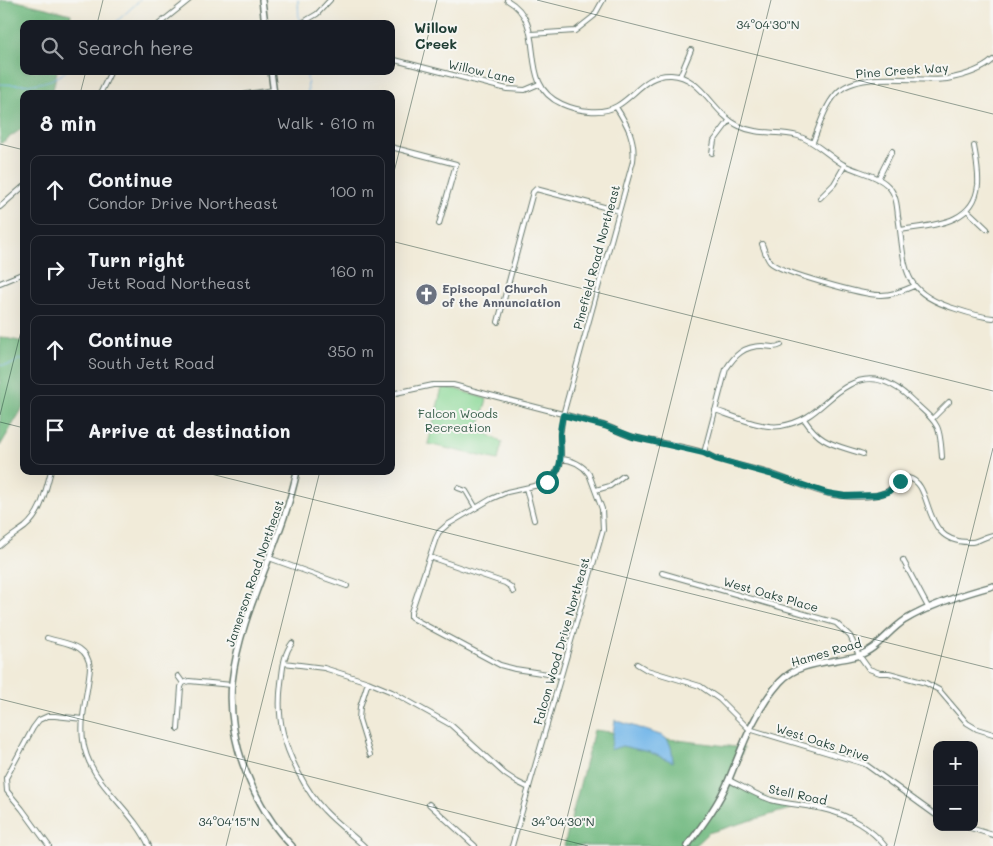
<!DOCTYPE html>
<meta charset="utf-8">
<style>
:root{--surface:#171b24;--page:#242831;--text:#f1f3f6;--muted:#9ea1a6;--line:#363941}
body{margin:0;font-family:Mali,sans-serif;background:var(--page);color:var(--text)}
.controls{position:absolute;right:15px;bottom:15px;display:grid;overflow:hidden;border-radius:10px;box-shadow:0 5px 20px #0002}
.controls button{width:45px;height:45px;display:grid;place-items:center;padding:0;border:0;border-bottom:1px solid var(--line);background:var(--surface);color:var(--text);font:25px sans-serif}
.stop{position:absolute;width:15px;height:15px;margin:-11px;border:4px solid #0f766e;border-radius:50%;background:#fff}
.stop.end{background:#0f766e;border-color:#fff;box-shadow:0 1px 5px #0008}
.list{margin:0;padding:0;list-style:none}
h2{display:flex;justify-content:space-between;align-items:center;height:65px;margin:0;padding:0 20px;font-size:21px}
h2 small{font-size:16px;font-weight:400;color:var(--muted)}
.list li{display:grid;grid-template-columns:32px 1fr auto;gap:15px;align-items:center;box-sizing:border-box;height:70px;margin:0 10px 10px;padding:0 10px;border:1px solid var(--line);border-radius:10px}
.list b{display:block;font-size:19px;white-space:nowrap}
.list p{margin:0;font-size:16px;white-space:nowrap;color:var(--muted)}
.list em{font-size:16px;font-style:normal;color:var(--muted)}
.icon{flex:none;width:28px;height:28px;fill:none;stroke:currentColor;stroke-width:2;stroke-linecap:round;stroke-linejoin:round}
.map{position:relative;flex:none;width:993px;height:846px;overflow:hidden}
.search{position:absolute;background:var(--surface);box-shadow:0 5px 20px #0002;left:20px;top:20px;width:375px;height:55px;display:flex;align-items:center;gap:12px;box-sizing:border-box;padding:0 18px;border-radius:10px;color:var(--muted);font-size:19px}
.panel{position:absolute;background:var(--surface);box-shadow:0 5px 20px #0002;left:20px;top:90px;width:375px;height:385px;border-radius:10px}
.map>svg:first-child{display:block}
.green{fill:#8cd998;stroke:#568b66}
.forest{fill:#71b980;stroke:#487b5a}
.water{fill:#74b7e9;stroke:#4a7a8e}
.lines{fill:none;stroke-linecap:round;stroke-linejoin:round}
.stream{stroke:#74b7e9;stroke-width:1}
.minor-casing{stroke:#687a6e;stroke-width:6}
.tertiary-casing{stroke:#687a6e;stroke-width:8}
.minor{stroke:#fff;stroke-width:4}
.tertiary{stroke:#fff;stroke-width:5}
.route{stroke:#0f766e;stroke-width:6}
.ticks{fill:none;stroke:#1f3d34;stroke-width:1;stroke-opacity:0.45}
.labels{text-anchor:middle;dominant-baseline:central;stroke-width:4;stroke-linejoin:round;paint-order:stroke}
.street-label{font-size:12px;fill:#1f3d34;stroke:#f6f6f2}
.worship-label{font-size:12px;font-weight:bold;fill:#5b616d;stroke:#f6f6f2;text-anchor:start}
.park-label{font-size:12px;fill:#355c48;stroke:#f6f6f2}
.neighbourhood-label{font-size:14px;font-weight:bold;fill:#1f3d34;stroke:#f6f6f2}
.ticks-label{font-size:12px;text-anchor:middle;fill:#1f3d34;stroke:#f6f6f2;stroke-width:4;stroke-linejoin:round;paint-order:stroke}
</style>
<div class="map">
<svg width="993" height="846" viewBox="0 0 993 846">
<rect width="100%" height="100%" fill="#f6f6f2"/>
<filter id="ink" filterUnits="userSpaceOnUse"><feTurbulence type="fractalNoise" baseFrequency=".02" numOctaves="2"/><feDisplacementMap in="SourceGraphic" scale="10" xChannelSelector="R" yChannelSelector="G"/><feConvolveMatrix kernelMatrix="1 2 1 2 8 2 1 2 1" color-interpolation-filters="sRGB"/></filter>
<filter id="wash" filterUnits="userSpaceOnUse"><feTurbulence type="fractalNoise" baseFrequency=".0096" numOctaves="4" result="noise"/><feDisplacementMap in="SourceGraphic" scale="20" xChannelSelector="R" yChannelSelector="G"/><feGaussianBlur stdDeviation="1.12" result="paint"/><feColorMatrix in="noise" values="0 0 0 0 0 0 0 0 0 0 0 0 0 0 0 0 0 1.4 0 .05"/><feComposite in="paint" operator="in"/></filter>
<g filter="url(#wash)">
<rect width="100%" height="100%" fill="#f1ebd9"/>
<!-- green -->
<path class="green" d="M442 388 455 389 487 399 479 428 502 443 498 460 428 444Z"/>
<!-- forest -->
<path class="forest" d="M0 0H12L71 14 69 24H24V71H57L52 94H24V127L0 144Z
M0 337 24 342V406L0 446Z
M594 730 744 748 730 781 790 809 708 833 694 846H564Z"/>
<!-- water -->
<path class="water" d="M615 720 663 736C672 742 672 751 673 762L649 752 622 746 610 750C613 740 613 731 615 720Z"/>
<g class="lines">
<!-- stream -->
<path class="stream" d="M298 0 299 21
M114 24 140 0
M307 71 308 94
M0 84C24 85 46 87 66 71
M0 365C8 366 13 365 19 359L24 361"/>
</g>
</g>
<g filter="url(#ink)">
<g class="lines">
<defs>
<path id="minor" d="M507 0C551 25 514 83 562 104 577 111 602 115 617 106 636 95 646 74 671 75 702 76 713 114 739 126 759 136 778 130 798 136 817 142 829 157 846 166 859 172 877 175 887 185 896 193 897 205 898 216 906 267 899 292 956 309 968 313 981 317 993 318
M159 24 189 0
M300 24 317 14 330 0
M531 34 575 31 594 16 603 0
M391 59 507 89 525 90 539 84
M680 76 691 50
M100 94 111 71
M246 94 274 90
M813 142C819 127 825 106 836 94 857 69 918 83 947 79 963 76 981 71 993 60
M391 147 456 164 439 224
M712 153 714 141 729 121
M878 179 892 151
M820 198 834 184 845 165
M0 207 24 186
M967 210 987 229
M900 230C931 225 974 225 978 185 979 172 976 158 974 146
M762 244C764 249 766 257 770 262 779 272 866 296 881 295 893 295 903 291 914 286
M0 283 24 273
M498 322 533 192 536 189 619 211
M391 394 433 385H453C503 399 553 411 603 425 614 428 623 435 634 437 657 443 683 445 705 453 709 455 713 458 718 459 735 465 752 468 769 473 791 480 811 491 834 495 849 497 872 499 886 492 893 489 900 477 908 478 936 483 918 545 972 542 979 541 986 536 993 535
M715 410C733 416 762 429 781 426 816 420 823 399 849 385 874 371 896 384 914 402 938 424 940 423 942 457
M804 419C822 446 835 444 863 454
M932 419 949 402
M704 453 726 369C735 355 744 346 762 346 769 346 774 349 781 345
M458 488 466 491 476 508
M526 488 534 520
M596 490 610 486 623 476
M0 546C8 538 17 533 25 527 42 513 45 491 51 471
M430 557 505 583 511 587 513 592
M269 558 347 586
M903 560 929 609
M662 573 836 623 850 636 859 655 869 669 880 673H889L926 683 939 690 967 723 977 729 993 734
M47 638C67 644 88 644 90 668 88 692 80 717 83 740 88 783 133 808 149 846
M292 643C283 655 283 669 281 683 279 699 279 717 283 733 288 756 307 793 324 810 336 823 351 834 364 846
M284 663 324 668 368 682 392 692 451 725 505 774 517 782 529 788
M637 664 647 670 700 686 719 699 749 729 865 764 937 816
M178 676 183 683
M561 676 515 669 500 665 414 619 411 617V612L436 538 439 532 447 525 491 499 507 492 543 484 554 476 560 465 561 459 560 435 563 415 633 161C636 140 627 124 616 107
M368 682 360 707 359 719 370 755
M178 729 181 687 183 683 189 681 232 685
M729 780C743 787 756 795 771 800 789 805 809 805 827 810 848 815 872 829 885 846
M429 804 475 846
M967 827 993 835
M49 846 22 809 7 791 6 778 33 728 39 720 48 716H55L83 719
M512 846 603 530 602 509 589 474C582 464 573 460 561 459"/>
<path id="tertiary" d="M262 0 265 24
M271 71 274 94
M292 846C271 825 257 800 246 772 235 745 229 712 232 682 240 610 282 543 297 471
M687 846C702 826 720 802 729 779 743 745 755 710 780 682 799 661 831 663 857 656 877 650 888 631 905 620 932 604 963 594 993 586"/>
</defs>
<!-- minor casing -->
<use href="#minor" class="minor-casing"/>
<!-- tertiary casing -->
<use href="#tertiary" class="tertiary-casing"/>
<!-- minor -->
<use href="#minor" class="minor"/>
<!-- tertiary -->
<use href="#tertiary" class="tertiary"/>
</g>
</g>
<g class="lines" filter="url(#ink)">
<!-- route -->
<path class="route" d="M547 482C565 470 560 452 560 435 560 428 562 421 563 415L605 426 633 437 704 453 716 459 770 474 827 493 845 496 877 495 888 492 900 481"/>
</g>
<!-- ticks -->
<path class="ticks" d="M537 0 993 114M97 24 103 0M80 94 86 71M0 144 24 150M391 184 437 0M391 241 993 391M0 415 24 319M0 422 24 428M199 471 993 669M0 699 588 846M226 846 320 471M560 846 771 0M894 846 993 448"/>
<!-- icons -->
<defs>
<symbol id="church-disc" viewBox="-11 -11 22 22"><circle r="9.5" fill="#6b7280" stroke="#f6f6f2"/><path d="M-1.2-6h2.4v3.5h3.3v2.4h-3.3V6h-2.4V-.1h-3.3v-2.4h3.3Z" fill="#fff"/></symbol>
</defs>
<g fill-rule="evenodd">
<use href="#church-disc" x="414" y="282" width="25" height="25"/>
</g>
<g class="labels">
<!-- street labels -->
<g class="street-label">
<text transform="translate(902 70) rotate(-4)">Pine Creek Way</text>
<text transform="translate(482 71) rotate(13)">Willow Lane</text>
<text transform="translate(596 257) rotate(-75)">Pinefield Road Northeast</text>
<text transform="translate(254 573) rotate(-71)">Jamerson Road Northeast</text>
<text transform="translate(771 594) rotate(16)">West Oaks Place</text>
<text transform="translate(561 641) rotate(-74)">Falcon Wood Drive Northeast</text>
<text transform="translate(826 652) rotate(-16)">Hames Road</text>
<text transform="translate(823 742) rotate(18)">West Oaks Drive</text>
<text transform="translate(798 794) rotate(12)">Stell Road</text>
</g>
<!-- worship labels -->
<g class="worship-label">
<text x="442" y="288">Episcopal Church<tspan x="442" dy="14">of the Annunciation</tspan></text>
</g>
<!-- park labels -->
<g class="park-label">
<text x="458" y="413">Falcon Woods<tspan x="458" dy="14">Recreation</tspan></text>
</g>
<!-- neighbourhood labels -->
<g class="neighbourhood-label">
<text x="436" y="27">Willow<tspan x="436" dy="16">Creek</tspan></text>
</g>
</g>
<g class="ticks-label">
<text x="768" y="29">34°04'30"N</text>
<text x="229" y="826">34°04'15"N</text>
<text x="563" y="826">34°04'30"N</text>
</g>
</svg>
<div class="controls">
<button>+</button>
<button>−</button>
</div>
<div class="stop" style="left:547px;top:482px"></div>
<div class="stop end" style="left:900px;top:481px"></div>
<div class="search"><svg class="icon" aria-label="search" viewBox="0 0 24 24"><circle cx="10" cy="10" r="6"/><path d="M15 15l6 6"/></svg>Search here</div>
<section class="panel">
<h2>8 min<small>Walk · 610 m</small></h2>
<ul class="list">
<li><svg class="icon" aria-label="ahead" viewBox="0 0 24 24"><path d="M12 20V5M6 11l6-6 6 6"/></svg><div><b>Continue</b><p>Condor Drive Northeast</p></div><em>100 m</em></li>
<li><svg class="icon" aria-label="right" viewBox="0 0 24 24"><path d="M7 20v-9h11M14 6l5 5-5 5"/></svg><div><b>Turn right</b><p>Jett Road Northeast</p></div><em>160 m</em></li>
<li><svg class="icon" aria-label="ahead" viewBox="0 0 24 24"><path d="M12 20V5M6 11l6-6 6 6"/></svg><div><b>Continue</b><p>South Jett Road</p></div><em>350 m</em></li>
<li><svg class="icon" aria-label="arrive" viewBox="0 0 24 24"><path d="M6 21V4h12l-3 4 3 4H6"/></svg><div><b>Arrive at destination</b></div></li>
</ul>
</section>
</div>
